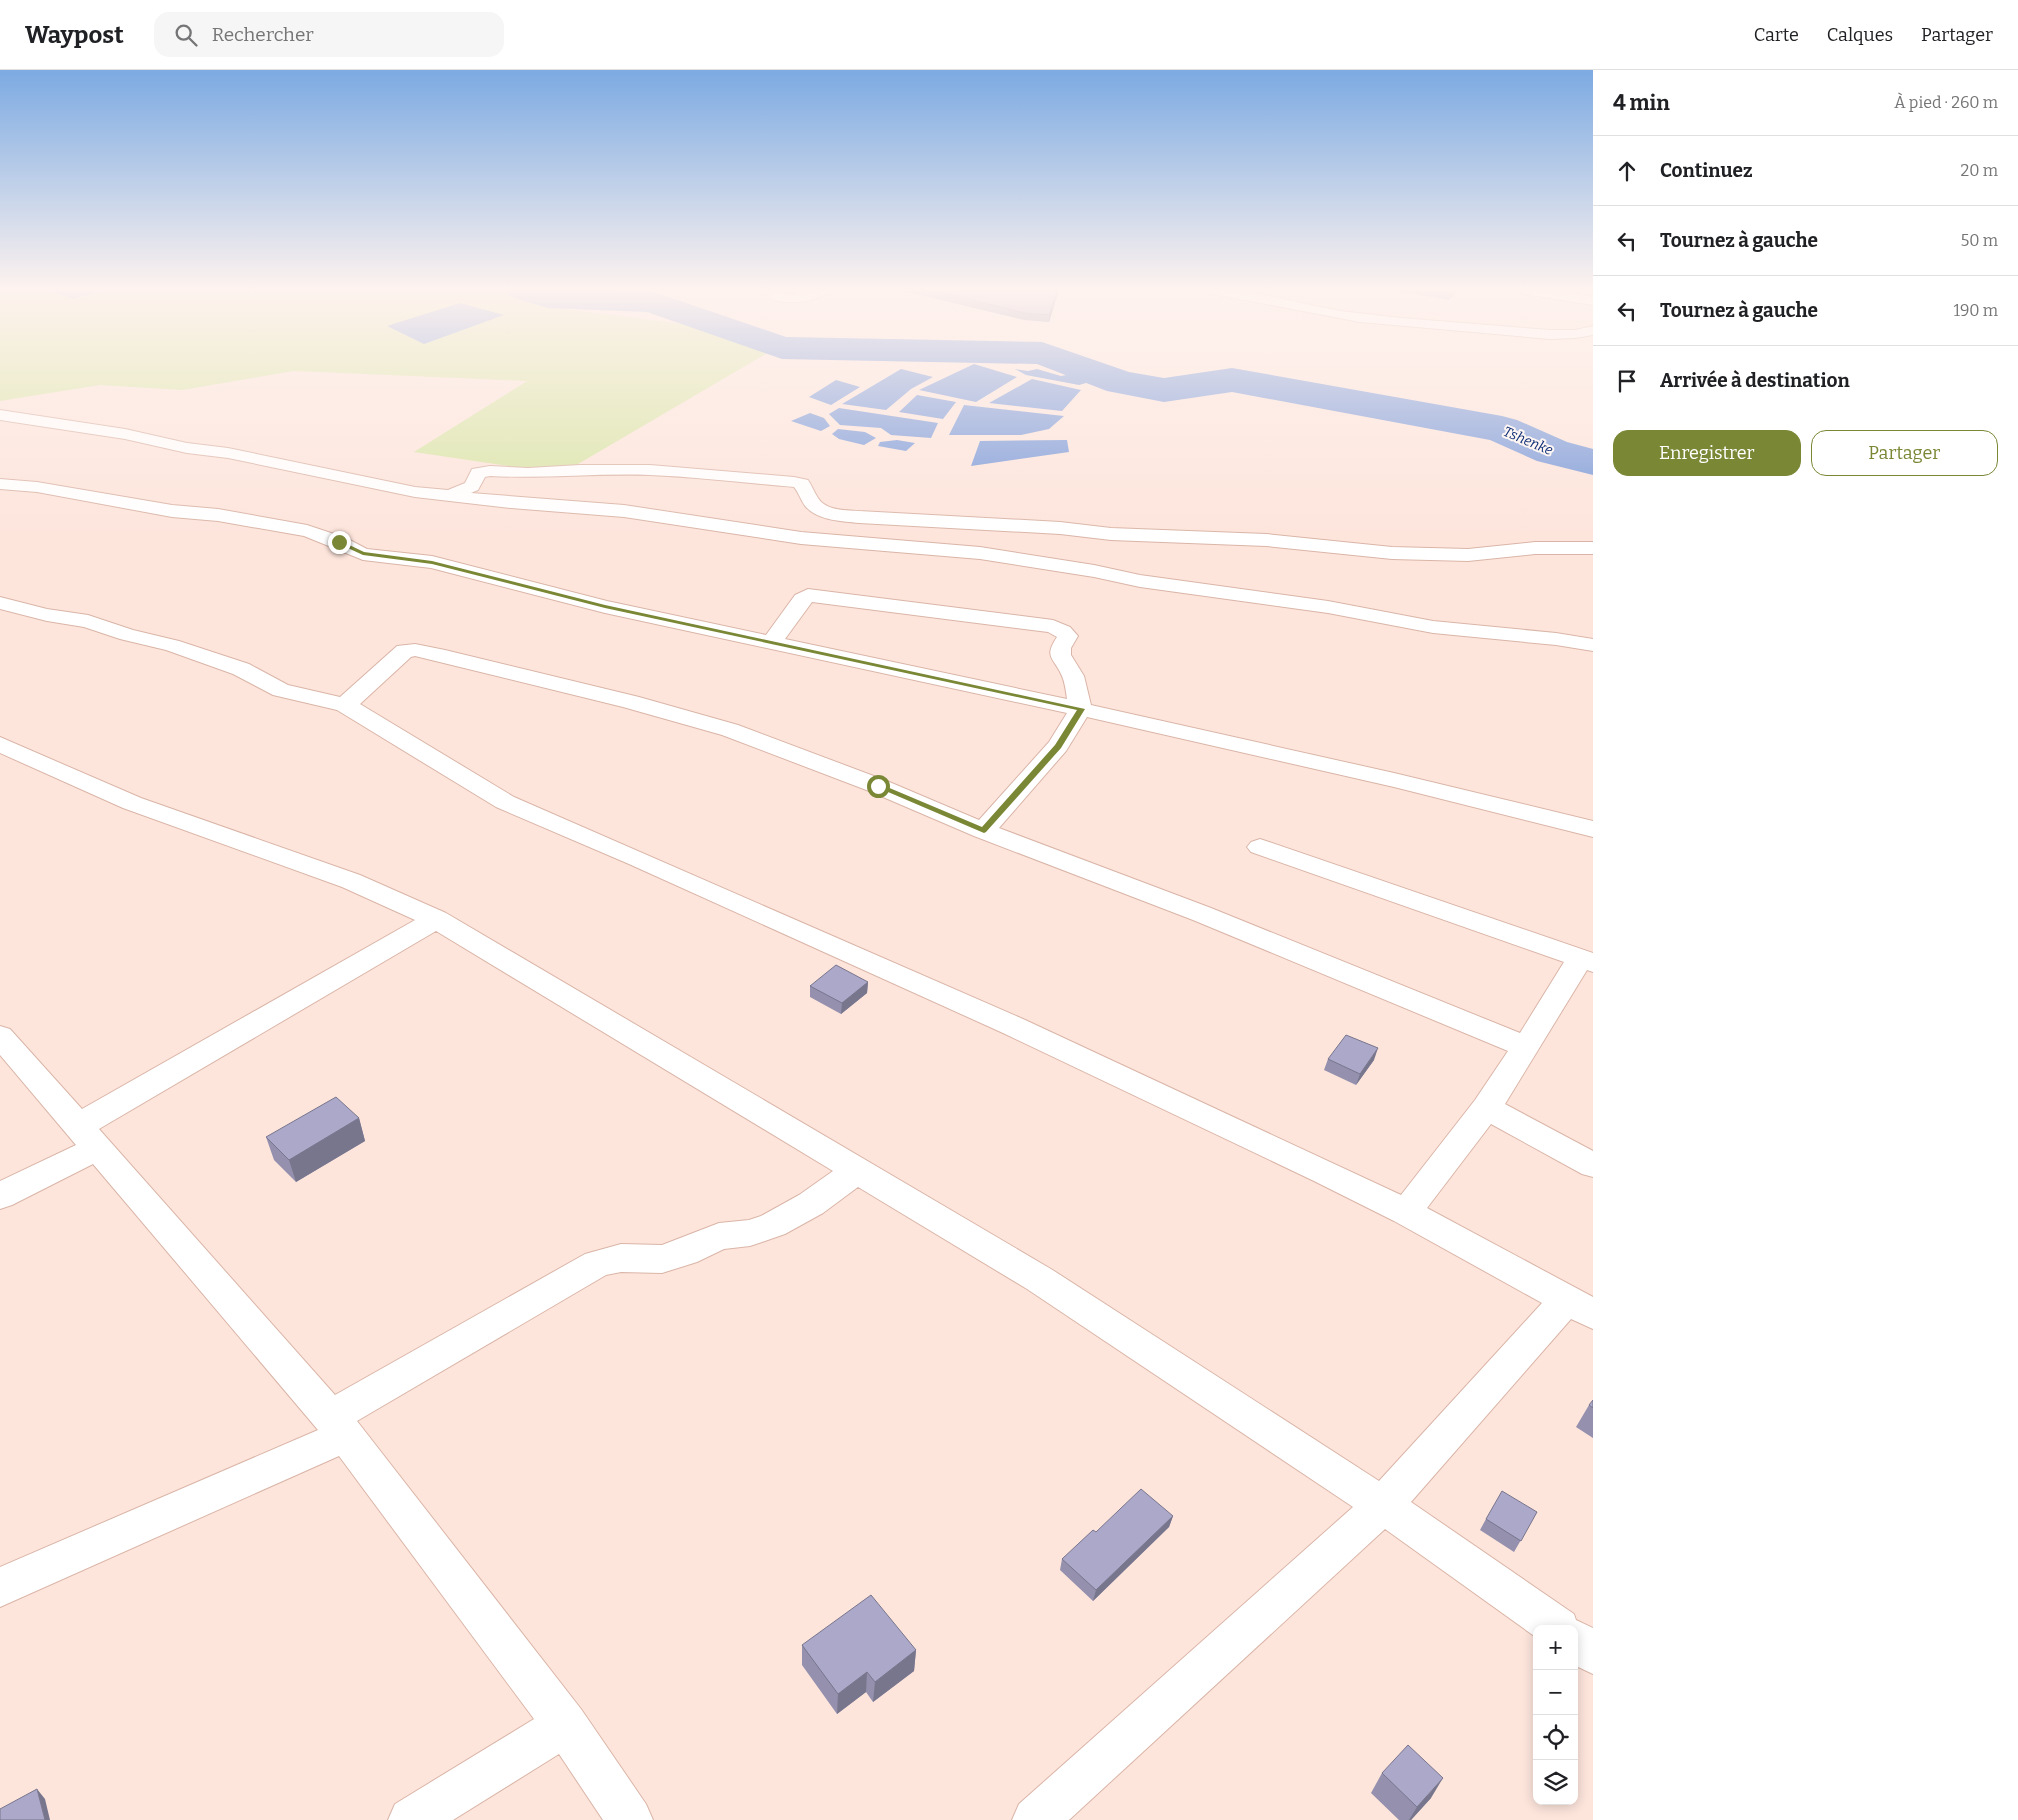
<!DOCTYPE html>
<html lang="fr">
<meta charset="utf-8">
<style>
:root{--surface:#fff;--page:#f6f6f6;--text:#202124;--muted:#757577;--line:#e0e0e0;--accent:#7a8836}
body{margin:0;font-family:Bitter,serif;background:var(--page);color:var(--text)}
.controls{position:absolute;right:15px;bottom:15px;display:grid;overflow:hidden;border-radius:10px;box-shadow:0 2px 12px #0003}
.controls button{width:45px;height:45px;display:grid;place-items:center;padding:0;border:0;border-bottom:1px solid var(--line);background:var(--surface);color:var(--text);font:25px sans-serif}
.stop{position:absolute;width:15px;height:15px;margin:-11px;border:4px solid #7a8836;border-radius:50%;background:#fff}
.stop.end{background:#7a8836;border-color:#fff;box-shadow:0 1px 5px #0008}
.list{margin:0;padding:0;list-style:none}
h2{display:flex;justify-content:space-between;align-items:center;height:65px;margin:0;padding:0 20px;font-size:21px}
h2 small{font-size:16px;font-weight:400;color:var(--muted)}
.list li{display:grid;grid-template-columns:32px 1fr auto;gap:15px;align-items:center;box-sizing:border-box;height:70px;padding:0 20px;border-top:1px solid var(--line)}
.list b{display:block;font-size:19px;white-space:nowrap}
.list em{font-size:16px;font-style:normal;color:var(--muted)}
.actions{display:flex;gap:10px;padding:15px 20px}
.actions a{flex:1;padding:11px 0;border:1px solid var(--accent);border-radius:15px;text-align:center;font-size:18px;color:var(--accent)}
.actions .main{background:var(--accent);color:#fff}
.icon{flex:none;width:28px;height:28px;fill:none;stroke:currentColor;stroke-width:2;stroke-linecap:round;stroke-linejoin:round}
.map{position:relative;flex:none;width:1593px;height:1750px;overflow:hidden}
header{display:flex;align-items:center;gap:30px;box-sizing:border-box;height:70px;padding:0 25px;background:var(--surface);border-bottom:1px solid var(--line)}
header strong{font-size:24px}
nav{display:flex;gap:28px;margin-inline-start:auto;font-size:18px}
.search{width:350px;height:45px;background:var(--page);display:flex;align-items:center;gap:12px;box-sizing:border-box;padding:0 18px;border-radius:15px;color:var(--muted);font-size:19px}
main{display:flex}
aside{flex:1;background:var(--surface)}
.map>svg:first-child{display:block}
.green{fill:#d9e5a6}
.water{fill:#7b9ad9}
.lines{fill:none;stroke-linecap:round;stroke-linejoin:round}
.river{fill:#7b9ad9;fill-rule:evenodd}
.minor-casing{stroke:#dab5a7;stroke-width:2}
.minor{fill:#fff;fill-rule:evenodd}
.wall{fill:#9490ad}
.shaded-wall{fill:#78768d}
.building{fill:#aca8c9;stroke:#78768d}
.route{fill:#7a8836}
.labels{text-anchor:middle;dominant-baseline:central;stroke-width:4;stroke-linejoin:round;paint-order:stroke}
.far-water-label{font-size:14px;font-style:italic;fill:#123179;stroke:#fef6f3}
</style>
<header>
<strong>Waypost</strong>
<div class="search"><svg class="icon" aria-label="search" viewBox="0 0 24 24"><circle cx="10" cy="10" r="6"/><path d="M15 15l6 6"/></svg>Rechercher</div>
<nav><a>Carte</a><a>Calques</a><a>Partager</a></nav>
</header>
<main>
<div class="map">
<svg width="1593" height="1750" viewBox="0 0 1593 1750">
<rect width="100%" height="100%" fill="#fde5dc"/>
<!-- green -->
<path class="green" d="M0 221H535L548 237 793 268 561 404 414 382 527 311 294 301 182 320 100 315 0 331Z"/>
<!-- water -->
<path class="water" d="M50 221H104L73 229Z
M460 233 504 245 424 274 387 256Z
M974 294 1017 307 976 332 919 320Z
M901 299 933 307 911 319 886 340 842 334Z
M1015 299 1028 301 1037 299 1061 306 1076 303 1093 311 1079 315 1026 305Z
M1032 309 1081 320 1062 341 989 333Z
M836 310 860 317 831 335 809 327Z
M917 325 956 332 943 349 899 342Z
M964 335 1064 346 1049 359 1021 365H949Z
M839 338 938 353 931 368 891 365 881 358 840 355 829 344Z
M810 343 824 348 830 356 821 361 791 351Z
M838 359 865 362 876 368 864 375 839 369 832 364Z
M897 370 915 373 906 381 878 376 880 372Z
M1067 370 1069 382 971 396 980 371Z"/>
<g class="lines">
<!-- river -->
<path class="river" d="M506 220 651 221 786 267 1042 272 1129 302 1164 308 1232 298 1502 346 1517 350 1567 372 1593 379V405L1537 391 1490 370 1232 322 1164 332 1107 321 1037 294 782 289 647 242 548 238 511 227Z"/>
<defs>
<path id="minor" d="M771 220H786L783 224 793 225 809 220H830C817 234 785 235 769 228L767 225Z
M1206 220H1241L1340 241 1401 248 1550 260H1575L1593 256V265L1575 268 1550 269 1360 252 1213 224Z
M1517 220H1553L1593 227V235L1524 224Z
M0 340 125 359 187 373 228 378 415 417 448 420 465 413 472 399 490 396 528 398 580 395H650L794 407 808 410C812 416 814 422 818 428 826 441 846 440 859 441L1060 452 1111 458 1266 464 1392 477 1468 479 1535 472H1593V484H1535L1468 491 1392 489 1266 476 1111 470 1060 464 859 453C842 451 819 451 806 437 801 431 799 423 794 417 746 413 698 407 650 405 596 403 543 409 490 406L485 407 478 420 471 423 624 435 801 462 980 477 1094 495 1140 505 1328 531 1433 551 1556 563 1593 569V581L1556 575 1433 563 1328 543 1140 517 1094 507 980 489 801 474 624 447 511 438 415 427 228 388 187 383 125 369 0 350Z
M0 409 37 412 172 435 218 439 307 455 346 468 367 479 432 486 607 531 766 565 795 525 808 519 1053 550 1070 557 1078 566 1071 578V585L1084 606 1091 635 1394 703 1593 751V767L1394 717 1087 647 1066 681 999 758 1211 838 1520 963 1564 892 1251 782 1247 777 1251 772 1260 769 1269 772 1593 883V902L1587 900 1505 1034 1593 1081V1107L1582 1104 1491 1054 1427 1138 1593 1227V1259L1571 1249 1411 1432 1574 1544 1576 1550 1593 1558V1604L1574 1595V1559H1537V1568L1385 1459 1069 1750H1012L1019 1734 1353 1437 1027 1219 858 1117 823 1143 785 1164 762 1172 750 1176 724 1179 697 1192 662 1203 621 1202 606 1205 357 1351 581 1639 646 1734 653 1750H603L559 1684 453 1750H388L395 1734 534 1649 339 1386 0 1537V1497L318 1360 93 1094 12 1135 0 1139V1111L76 1075 0 985V956L10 959 82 1039 415 850 342 817 123 738 0 683V667L141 728 360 805 446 843 1051 1199 1379 1411 1542 1233 1394 1151 1314 1111 1003 963 629 794 496 737 337 640 273 625 233 604 166 580 120 569 84 557 47 551 0 539V527L47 539 88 545 133 560 179 571 249 594 288 615 340 627 397 576 415 574 445 580 639 627 738 655 887 711 979 750 1049 672 1067 643 605 543 431 498 363 490 304 466 218 451 172 447 37 422 0 419ZM812 532 1048 562 1057 567C1043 588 1054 587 1062 606 1065 613 1066 622 1067 629L785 569ZM415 586 623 637 722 665 869 721 974 766 1193 850 1508 981 1475 1030 1401 1125 1023 949 514 727 360 634 411 587ZM436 861 833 1101 799 1125 761 1146 749 1150 719 1153 662 1175 621 1174 585 1184 335 1325 99 1059Z"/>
</defs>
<!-- minor casing -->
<use href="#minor" class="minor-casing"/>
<!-- minor -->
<use href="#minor" class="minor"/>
</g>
<!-- wall -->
<path class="wall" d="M892 220H1059L1049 252 1024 250 907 222Z
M1393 220H1457L1449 230Z
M868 912 867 923 841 944 810 927V916Z
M1328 989 1374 990 1356 1015 1324 1000Z
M359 1048 365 1071 296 1112 274 1090 266 1067Z
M1593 1330V1368L1576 1357 1589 1335Z
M1537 1442 1514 1482 1480 1460 1486 1449Z
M1173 1446 1169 1457 1093 1531 1060 1500 1062 1489 1096 1462Z
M802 1575 916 1580 914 1601 873 1632 866 1622 837 1644 802 1595Z
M1382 1703 1431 1728 1411 1750H1399L1371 1723Z"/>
<!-- shaded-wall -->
<path class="shaded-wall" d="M1057 220H1059L1049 252V245Z
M1452 220H1457L1449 230 1450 223Z
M868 912 867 923 841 944 842 933Z
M1378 978 1374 990 1356 1015 1360 1004Z
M359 1048 365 1071 296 1112 289 1090Z
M1173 1446 1169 1457 1093 1531 1096 1520Z
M916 1580 914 1601 873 1632 875 1612Z
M867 1602 866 1622 837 1644 838 1624Z
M1443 1708 1431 1728 1411 1750H1409L1417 1737Z
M37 1719 45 1729 50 1750H45Z"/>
<!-- building -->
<path class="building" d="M931 220H1057L1049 245 1024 243Z
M1438 220H1452L1450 223Z
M836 895 868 912 842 933 810 916Z
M1346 965 1378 978 1360 1004 1328 989Z
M336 1027 359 1048 289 1090 266 1067Z
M1593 1330V1338L1589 1335Z
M1141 1419 1173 1446 1096 1520 1062 1489 1093 1460 1096 1462Z
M1502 1421 1537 1442 1521 1471 1486 1449Z
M871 1525 916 1580 875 1612 867 1602 838 1624 802 1575Z
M1408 1675 1443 1708 1417 1737 1382 1703Z
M37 1719 45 1750H0V1739Z"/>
<!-- sky -->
<linearGradient id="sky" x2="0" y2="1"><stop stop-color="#7caae2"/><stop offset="0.47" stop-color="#fef3ef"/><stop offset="1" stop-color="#fef3ef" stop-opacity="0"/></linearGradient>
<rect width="1593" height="466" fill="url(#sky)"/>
<!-- route -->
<path class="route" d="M337 471H341L364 482 432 491 605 535 1085 639 1061 678 986 762 984 763 874 716 880 714 982 757 1055 675 1077 640 605 538 432 494 363 485 337 473Z"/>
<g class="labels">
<!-- far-water labels -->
<g class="far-water-label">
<text transform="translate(1528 371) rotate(23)">Tshenke</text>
</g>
</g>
</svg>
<div class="controls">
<button>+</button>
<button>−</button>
<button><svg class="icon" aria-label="locate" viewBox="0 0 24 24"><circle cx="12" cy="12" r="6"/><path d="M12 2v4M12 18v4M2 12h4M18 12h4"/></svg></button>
<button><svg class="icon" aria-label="layers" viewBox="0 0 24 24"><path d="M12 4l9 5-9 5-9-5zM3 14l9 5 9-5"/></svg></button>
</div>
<div class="stop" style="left:878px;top:716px"></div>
<div class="stop end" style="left:339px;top:472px"></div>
</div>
<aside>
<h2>4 min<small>À pied · 260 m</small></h2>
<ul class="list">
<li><svg class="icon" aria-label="ahead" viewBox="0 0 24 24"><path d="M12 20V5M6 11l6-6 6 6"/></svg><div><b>Continuez</b></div><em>20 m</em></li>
<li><svg class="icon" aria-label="left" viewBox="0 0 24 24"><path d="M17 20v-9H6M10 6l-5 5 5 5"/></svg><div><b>Tournez à gauche</b></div><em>50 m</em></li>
<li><svg class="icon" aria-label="left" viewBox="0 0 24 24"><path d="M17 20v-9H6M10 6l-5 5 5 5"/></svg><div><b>Tournez à gauche</b></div><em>190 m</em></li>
<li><svg class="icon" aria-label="arrive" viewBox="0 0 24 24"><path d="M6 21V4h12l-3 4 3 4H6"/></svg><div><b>Arrivée à destination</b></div></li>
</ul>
<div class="actions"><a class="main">Enregistrer</a><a>Partager</a></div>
</aside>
</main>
